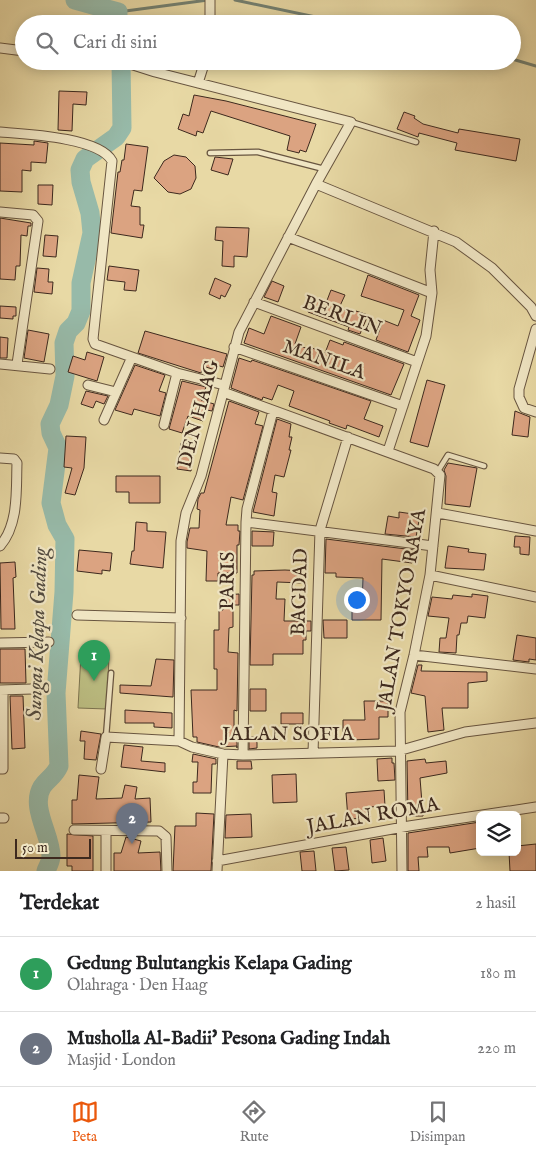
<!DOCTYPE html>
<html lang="id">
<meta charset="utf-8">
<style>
:root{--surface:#fff;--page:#f6f6f6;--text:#202124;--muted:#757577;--line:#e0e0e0;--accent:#ea580c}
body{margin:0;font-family:"IM FELL English",serif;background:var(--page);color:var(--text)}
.controls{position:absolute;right:15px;bottom:15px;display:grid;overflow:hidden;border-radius:8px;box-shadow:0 2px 12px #0003}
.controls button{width:45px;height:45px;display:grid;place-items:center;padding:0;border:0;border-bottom:1px solid var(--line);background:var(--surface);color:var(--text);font:25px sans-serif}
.scale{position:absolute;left:15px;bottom:12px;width:76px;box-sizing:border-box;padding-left:5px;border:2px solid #3d291e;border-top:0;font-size:14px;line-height:18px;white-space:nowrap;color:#3d291e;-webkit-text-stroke:4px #f0e6c4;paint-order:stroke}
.you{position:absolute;left:356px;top:599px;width:18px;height:18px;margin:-12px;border:4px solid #fff;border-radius:50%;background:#1a73e8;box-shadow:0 0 0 8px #1a73e833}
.badge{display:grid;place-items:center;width:32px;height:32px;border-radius:50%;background:var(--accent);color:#fff;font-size:16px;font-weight:700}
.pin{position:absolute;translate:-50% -41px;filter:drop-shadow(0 1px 2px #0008)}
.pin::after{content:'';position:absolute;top:26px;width:18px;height:15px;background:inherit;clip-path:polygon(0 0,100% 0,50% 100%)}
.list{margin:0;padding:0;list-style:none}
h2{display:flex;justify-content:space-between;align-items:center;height:65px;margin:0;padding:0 20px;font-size:21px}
h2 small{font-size:16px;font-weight:400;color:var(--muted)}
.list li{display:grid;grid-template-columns:32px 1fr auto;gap:15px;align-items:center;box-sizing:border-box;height:75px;padding:0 20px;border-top:1px solid var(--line)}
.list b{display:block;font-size:19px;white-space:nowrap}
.list p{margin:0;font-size:16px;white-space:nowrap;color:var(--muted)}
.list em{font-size:16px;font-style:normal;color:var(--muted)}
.icon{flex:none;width:28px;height:28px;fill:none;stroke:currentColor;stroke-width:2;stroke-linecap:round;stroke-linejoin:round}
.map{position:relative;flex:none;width:536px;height:871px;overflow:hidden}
.search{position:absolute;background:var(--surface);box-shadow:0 2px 12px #0003;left:15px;right:15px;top:15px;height:55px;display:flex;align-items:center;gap:12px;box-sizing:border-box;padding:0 18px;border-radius:28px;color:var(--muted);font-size:19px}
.sheet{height:215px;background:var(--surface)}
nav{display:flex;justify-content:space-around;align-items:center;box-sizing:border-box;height:70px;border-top:1px solid var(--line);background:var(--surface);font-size:14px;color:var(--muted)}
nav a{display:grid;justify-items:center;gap:2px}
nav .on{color:var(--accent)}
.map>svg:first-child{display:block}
.green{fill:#bcbe82;stroke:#7c7450}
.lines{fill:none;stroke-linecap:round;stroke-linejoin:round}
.stream{stroke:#738071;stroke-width:3}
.river{stroke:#97baa9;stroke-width:19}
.building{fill:#dba381;stroke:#3d291e}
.lane-casing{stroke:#685540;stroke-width:7}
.street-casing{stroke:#685540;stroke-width:11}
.lane{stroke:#f0e6c4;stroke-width:4.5}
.street{stroke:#f0e6c4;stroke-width:9}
.labels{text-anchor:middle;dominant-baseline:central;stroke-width:4.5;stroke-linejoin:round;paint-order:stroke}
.street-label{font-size:20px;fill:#3d291e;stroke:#f0e6c4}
.water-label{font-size:21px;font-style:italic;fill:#544d41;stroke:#f0e6c4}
</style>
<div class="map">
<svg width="536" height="871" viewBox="0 0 536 871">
<rect width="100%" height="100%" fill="#e8d9a5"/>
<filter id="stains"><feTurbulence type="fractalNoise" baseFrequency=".004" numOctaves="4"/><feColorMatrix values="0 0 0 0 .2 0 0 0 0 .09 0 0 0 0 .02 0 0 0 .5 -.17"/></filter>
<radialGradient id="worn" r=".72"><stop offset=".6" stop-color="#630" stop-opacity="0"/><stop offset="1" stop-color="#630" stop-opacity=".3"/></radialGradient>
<!-- green -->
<path class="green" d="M81 654 109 655 107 709 78 708Z"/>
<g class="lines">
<!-- stream -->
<path class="stream" d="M235 0 349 24
M118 12 208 0
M512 59 536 66"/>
<!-- river -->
<path class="river" d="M75 0 118 12V24
M46 871C48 866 51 861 51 856 51 835 30 807 42 787 47 779 54 777 59 766L56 693 64 592 65 539 57 525 51 503 58 448 51 433 50 424 59 405 65 376 64 343 68 331 76 323 81 311V283L92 233 90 213 81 182 80 170 85 159 116 137 122 128 121 61"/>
</g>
<!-- building -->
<path class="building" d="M59 91 87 92 86 105 73 104 72 131 58 130Z
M194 95 226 101 316 124 313 133 306 152 300 150 299 153 287 150 290 136 211 111 203 133 197 131 196 136 178 129 183 114 189 116Z
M404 112 415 116 414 118 423 124 458 133 459 129 520 139 516 161 455 150 457 143 419 133 418 137 397 129Z
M34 141 48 143 46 163 31 162V171L22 170V192L0 191V143L34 145Z
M126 144 148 147 142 191 134 190 131 206 140 207V225H144L142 238 111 233 118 172H120L122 160H124Z
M174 155 186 157 195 166 196 178 191 189 180 194 168 192 154 178 164 161Z
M215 157 233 159 228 175 211 170Z
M38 185H53L52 205 38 204Z
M0 218 31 223V226H28L27 236 21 235 20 266H16L15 280 0 279Z
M216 227 249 228 247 257 234 256V267L222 266 223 241 215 240Z
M45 235 58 236 56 257 43 256Z
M109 266 139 270 136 291 124 290 125 282 107 280Z
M37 268 49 269 48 282H53L52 294 34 292Z
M368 275 419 295 411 316 420 320 408 352 376 340 383 320 398 326 404 310 361 296Z
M215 278 231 285 225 297 221 295 220 299 209 294Z
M272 281 284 286 278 302 264 297Z
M331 290 345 295 339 308 354 314 356 311 368 315 360 334 348 330 349 327 308 312 314 298 326 303Z
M0 306 16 307V316H13V319L0 318Z
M271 316 301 327 295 344 311 350 312 348 325 353 330 340 343 345 344 342 404 364 391 395 244 343 249 328 264 334Z
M28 330 49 334 44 362 24 358Z
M145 331 227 354 223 367 216 365 215 370 203 366 201 373 138 353Z
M0 337 8 338 7 358H0Z
M87 352 104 357 97 381 68 372 73 356 85 360Z
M239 358 251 362 252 360 371 401 364 419 383 426 379 437 347 425 346 429 329 423 330 421 289 406 294 391 278 385 272 400 263 397 262 400 231 388Z
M135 365 165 375 159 391 166 393 160 416 134 409 132 415 115 410Z
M427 380 445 385 428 447 410 442Z
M182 381 206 387 201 400 214 404 212 411 207 410 203 421 188 416 182 433 169 429Z
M86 391 108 396 104 404 96 401 93 408 81 404Z
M229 401 259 412 255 424 263 426 243 500 231 497 226 525H238V531H240L239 545H237V573H218V581H206L207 551 187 548V542L190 528H199L200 510 197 509 198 499 201 493H204Z
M515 411 530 417 528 437 512 435Z
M277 419 291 424 289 437H292L289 450H291L284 477 275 475 272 492 277 493 274 516 253 512Z
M66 436 86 437 84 468 75 495 65 493 72 468 64 467Z
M181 443 195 445 191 471 177 469Z
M448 463 477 468 470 507 445 504 446 476 444 470Z
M116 476H160V503H129V492H116Z
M399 512 420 515 416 537 385 534 388 516 399 518Z
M136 522 147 523V531L166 532 163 568 130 564 132 551H134Z
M252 531 274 532 273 546H252Z
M515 536 530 537 529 555 520 554V547H514Z
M326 539 414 550 412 563 382 559 381 620H352V607H362L363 578 336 577V573H325Z
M448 546 469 549 468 552 486 554 484 570 445 568Z
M79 550 112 553 110 571 102 570V574L77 571Z
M15 562 16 577 13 578 15 629H1L0 563Z
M285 570 304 571 303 583 277 582 276 599H285L284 621H311V631H306V640H303V654H273V665H250L252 575H254V571Z
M239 594V605H233V627L229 628 228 652 238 653 237 711 234 710V729L235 737H237V748V746L219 747 197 742V737H193L191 690H217V669H214V630H219V610H223V595Z
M472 594 488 596 485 618 468 616 467 623H461L459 635H457L456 653 439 652 440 638H446L449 618 428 616 432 597 452 599 453 595 472 597Z
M323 620H347V638H324Z
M517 635 536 638V660L529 659V662L513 660Z
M0 649H25L26 683H0Z
M156 659 174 660 173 697 120 693V685L151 686Z
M418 665H422L421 671 487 672V681L468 683V708H442L444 730 428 732 425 696 411 693Z
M250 689H266V711H250Z
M10 696H23L25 748 12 749Z
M364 701H388V717H379V739L349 740V732H343V720H365Z
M125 710 172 713V728L154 727V723H125Z
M281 713H303V724H281Z
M81 731 101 734 96 760 84 759 85 741H80Z
M249 737H257V748L249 749Z
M124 745 143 747 141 761 165 763V772L121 767Z
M193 754 216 759V764H212L211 793H193V782H197L198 762H192Z
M392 758V763H394L395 780 378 781 377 759Z
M425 759 426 763 446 761 447 773 420 778 423 816H408L407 761Z
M237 761H251L252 769H237Z
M296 774 297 802 273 803 272 775Z
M79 775 99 777 96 799 122 798 125 785 137 787 135 799 150 798 151 822 72 824V800H77Z
M384 790 385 806 369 807 370 817 367 818 348 819 346 793Z
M196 813 214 814 211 871H173L175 826H196Z
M251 814 252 837 225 838 226 815Z
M480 822V848L450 853 449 847H427L428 857H418L419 871H408V833Z
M67 834 93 836V871H72V866H67Z
M126 837 141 841 138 853 160 852 161 871H114V853H121Z
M383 838 386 861 372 863 370 840Z
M536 844V871H510L509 852H517V846Z
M346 847 349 870 335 871 332 848Z
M314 851 316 871H302L300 852Z"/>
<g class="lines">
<defs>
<path id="lane" d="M351 122 416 142
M210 153 258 152 324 169
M438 471 448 455 484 466
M106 737 111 673"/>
<path id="street" d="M210 0V24
M0 48 24 51
M102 61 130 64 155 72 351 122 316 184 239 332 201 476 186 513 181 541 179 741
M198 83 205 61
M0 132C24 134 99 137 112 161L93 339 95 344 177 373 224 385
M316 184 456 242 492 268 531 307 536 316
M0 212 33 215 38 221 17 364
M288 237 432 293
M254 302 417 362
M536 329 519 389V397L524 408 536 412
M234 347 403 406
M0 364 50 369
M88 385 116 392
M223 392 434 469 440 475 430 575 414 655 400 712 402 871
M104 420 131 359
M164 425 177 373
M388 451 426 336 432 293 430 270 434 231
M0 458 14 459 17 463C16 490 19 524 0 546
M438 513 536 531
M246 522 433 546
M430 575 536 597
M77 615 181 618
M0 643 49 642
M414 655 536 669
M0 690 32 689
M313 753 320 530 348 437
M243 755 246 522 247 509 273 411
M0 769H3V690
M101 769 106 737 179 741 192 747 223 754 243 755 398 751 465 732 536 723
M0 818H4
M74 830 159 831 166 837 167 871
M106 831V871
M217 861 409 826 536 807
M217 871 223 754"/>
</defs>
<!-- lane casing -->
<use href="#lane" class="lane-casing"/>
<!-- street casing -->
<use href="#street" class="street-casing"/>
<!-- lane -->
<use href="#lane" class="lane"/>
<!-- street -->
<use href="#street" class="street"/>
</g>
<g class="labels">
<!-- street labels -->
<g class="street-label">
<text transform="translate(342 316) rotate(20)">BERLIN</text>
<text transform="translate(324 360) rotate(19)">MANILA</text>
<text transform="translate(199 414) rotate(-75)">DEN HAAG</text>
<text transform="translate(228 581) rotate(-89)">PARIS</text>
<text transform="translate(300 592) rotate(-88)">BAGDAD</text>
<text transform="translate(402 610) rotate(-80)">JALAN TOKYO RAYA</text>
<text x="288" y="734">JALAN SOFIA</text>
<text transform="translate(373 816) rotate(-10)">JALAN ROMA</text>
</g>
<!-- water labels -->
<g class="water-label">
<text transform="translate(38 634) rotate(-88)">Sungai Kelapa Gading</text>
</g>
</g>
<rect width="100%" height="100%" filter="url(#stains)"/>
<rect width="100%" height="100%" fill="url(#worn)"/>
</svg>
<div class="controls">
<button><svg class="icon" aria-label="layers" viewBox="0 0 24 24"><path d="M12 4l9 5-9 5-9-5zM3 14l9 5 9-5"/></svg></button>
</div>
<div class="scale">50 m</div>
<div class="you"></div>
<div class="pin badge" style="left:94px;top:681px;background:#2e9e5b">1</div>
<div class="pin badge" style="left:132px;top:844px;background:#6b7280">2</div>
<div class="search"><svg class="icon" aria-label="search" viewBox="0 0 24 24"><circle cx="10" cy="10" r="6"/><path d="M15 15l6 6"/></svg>Cari di sini</div>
</div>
<section class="sheet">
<h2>Terdekat<small>2 hasil</small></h2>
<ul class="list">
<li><span class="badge" style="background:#2e9e5b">1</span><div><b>Gedung Bulutangkis Kelapa Gading</b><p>Olahraga · Den Haag</p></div><em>180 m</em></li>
<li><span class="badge" style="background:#6b7280">2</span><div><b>Musholla Al-Badii' Pesona Gading Indah</b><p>Masjid · London</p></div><em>220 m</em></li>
</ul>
</section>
<nav>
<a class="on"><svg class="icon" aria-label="map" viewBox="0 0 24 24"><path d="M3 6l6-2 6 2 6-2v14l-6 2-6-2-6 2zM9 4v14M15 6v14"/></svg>Peta</a>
<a><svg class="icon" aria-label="directions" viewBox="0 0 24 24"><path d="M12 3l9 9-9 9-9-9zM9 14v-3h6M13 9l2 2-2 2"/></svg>Rute</a>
<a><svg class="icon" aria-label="saved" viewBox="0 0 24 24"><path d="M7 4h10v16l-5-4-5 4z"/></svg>Disimpan</a>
</nav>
